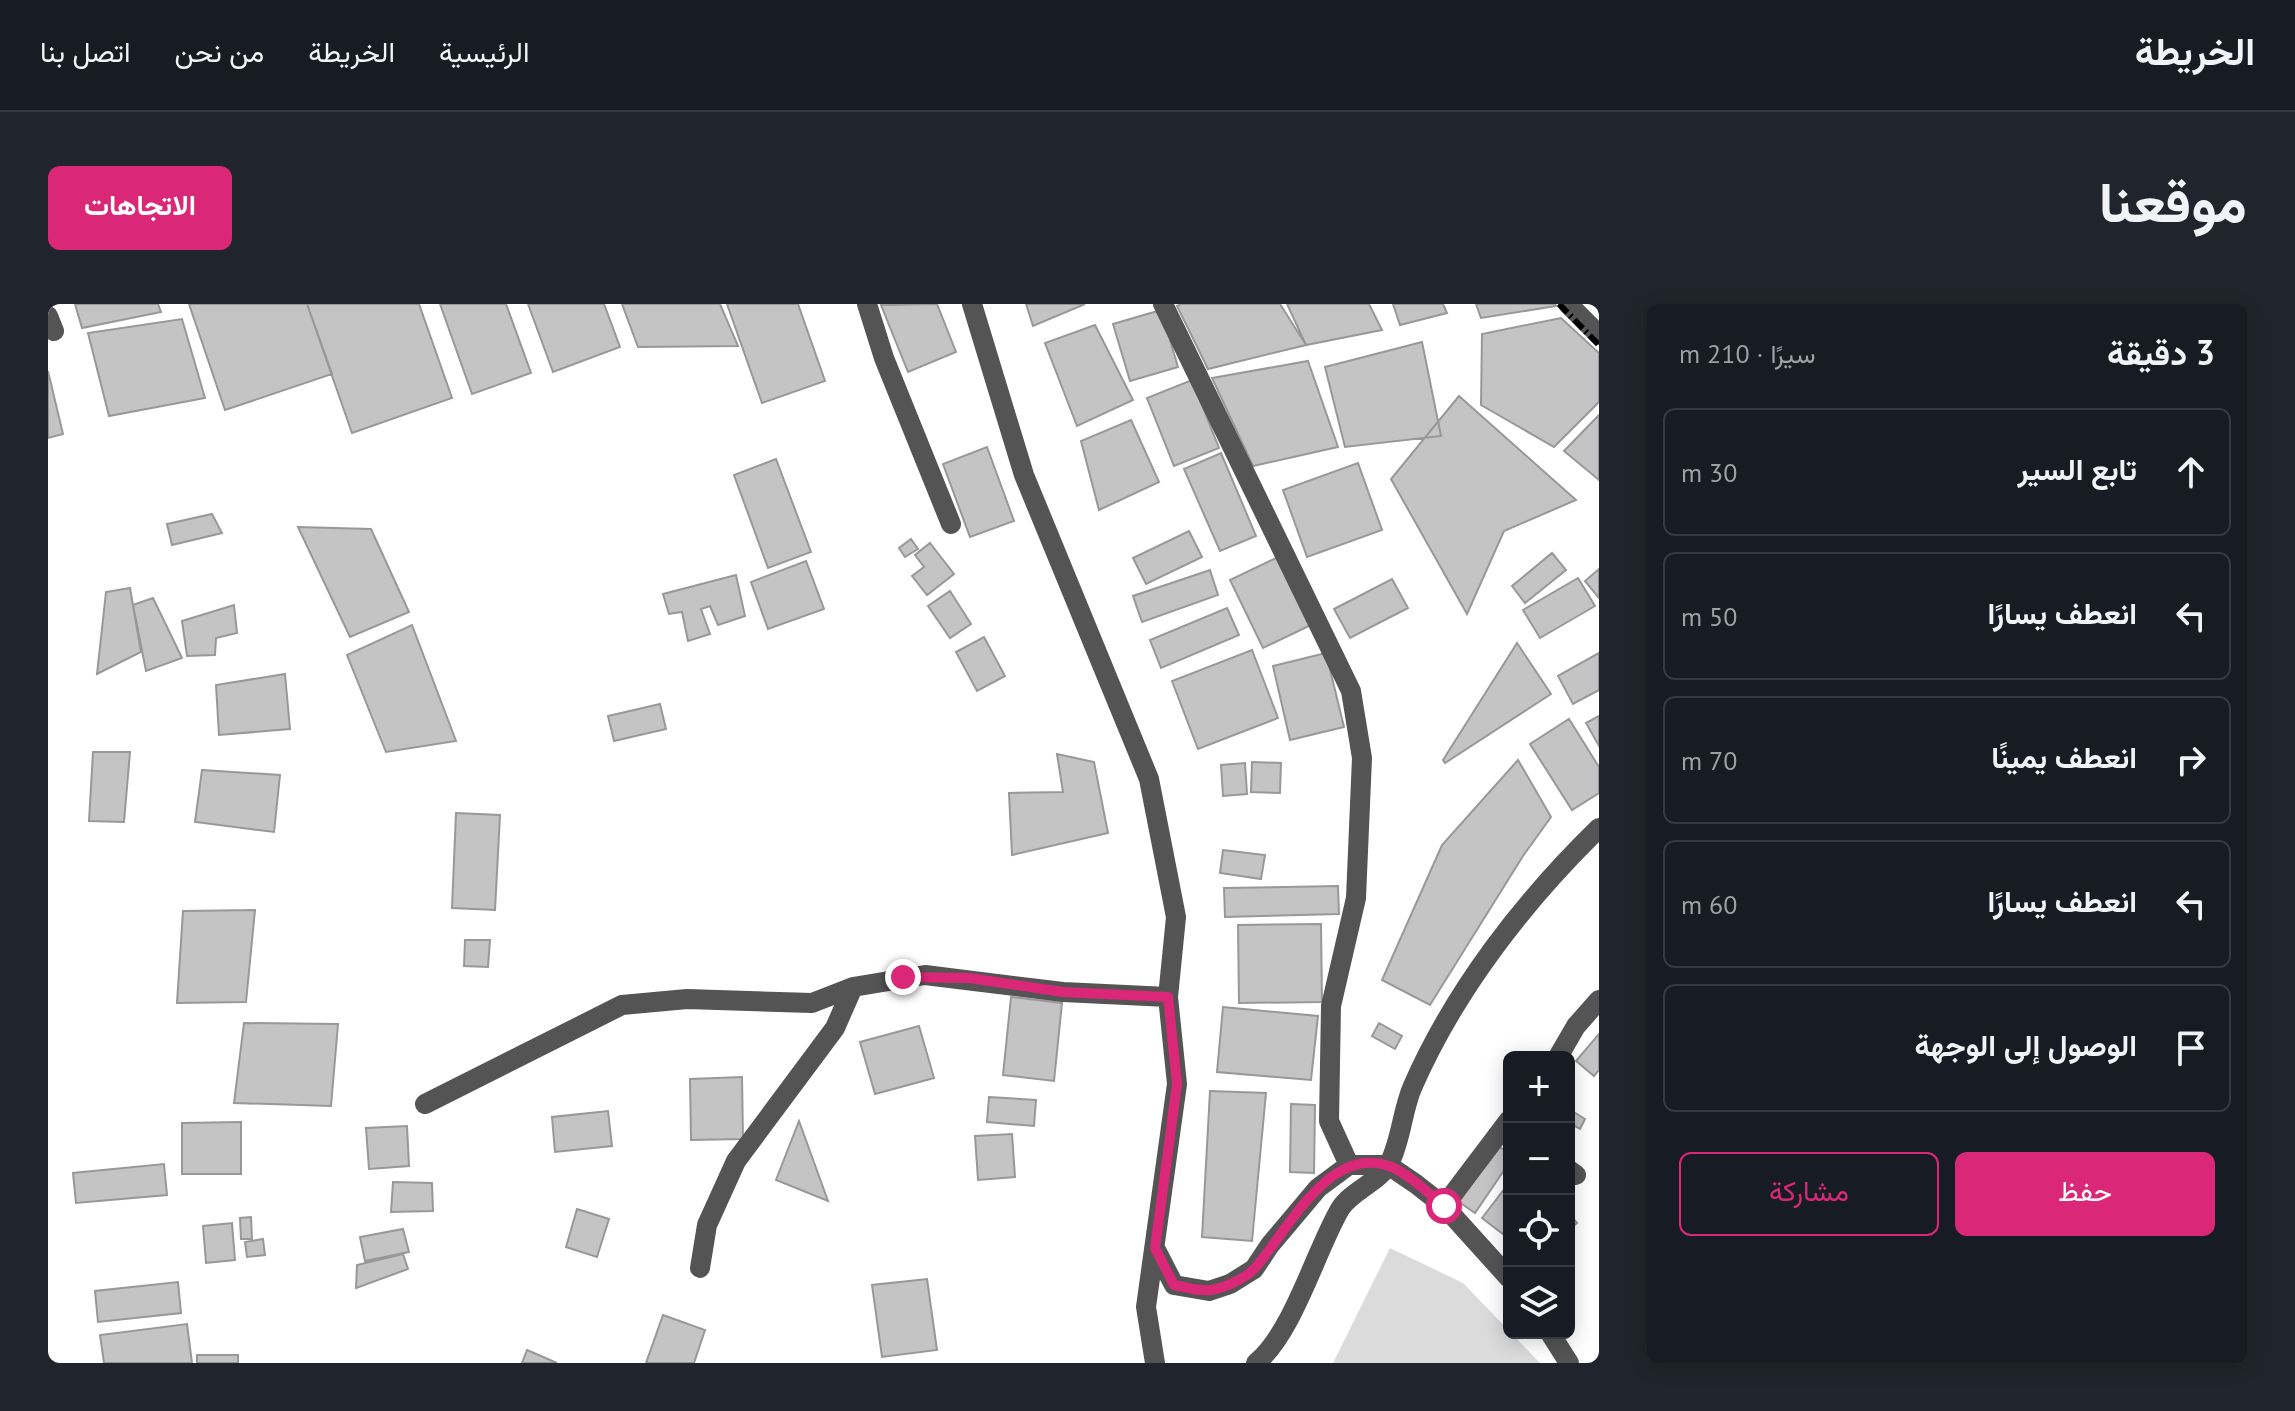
<!DOCTYPE html>
<html lang="ar">
<meta charset="utf-8">
<style>
:root{--surface:#171b24;--page:#20242c;--text:#f1f3f6;--muted:#9ea1a6;--line:#363941;--accent:#db2777}
body{margin:0;font-family:"PT Sans",Vazirmatn,sans-serif;background:var(--page);color:var(--text);direction:rtl}
.controls{position:absolute;right:24px;bottom:24px;display:grid;overflow:hidden;border-radius:12px;box-shadow:0 4px 20px #0003}
.controls button{width:72px;height:72px;display:grid;place-items:center;padding:0;border:0;border-bottom:2px solid var(--line);background:var(--surface);color:var(--text);font:40px sans-serif}
.stop{position:absolute;width:24px;height:24px;margin:-18px;border:6px solid #db2777;border-radius:50%;background:#fff}
.stop.end{background:#db2777;border-color:#fff;box-shadow:0 2px 8px #0008}
.list{margin:0;padding:0;list-style:none}
h2{display:flex;justify-content:space-between;align-items:center;height:104px;margin:0;padding:0 32px;font-size:34px}
h2 small{font-size:26px;font-weight:400;color:var(--muted)}
.list li{display:grid;grid-template-columns:52px 1fr auto;gap:24px;align-items:center;box-sizing:border-box;height:128px;margin:0 16px 16px;padding:0 16px;border:2px solid var(--line);border-radius:12px}
.list b{display:block;font-size:30px;white-space:nowrap}
.list em{font-size:26px;font-style:normal;color:var(--muted)}
.actions{display:flex;gap:16px;padding:24px 32px}
.actions a{flex:1;padding:18px 0;border:2px solid var(--accent);border-radius:12px;text-align:center;font-size:28px;color:var(--accent)}
.actions .main{background:var(--accent);color:#fff}
.icon{flex:none;width:44px;height:44px;fill:none;stroke:currentColor;stroke-width:2;stroke-linecap:round;stroke-linejoin:round}
.map{position:relative;flex:none;width:1551px;height:1059px;overflow:hidden;direction:ltr;border-radius:12px}
header{display:flex;align-items:center;gap:48px;box-sizing:border-box;height:112px;padding:0 40px;background:var(--surface);border-bottom:2px solid var(--line)}
header strong{font-size:38px}
nav{display:flex;gap:44px;margin-inline-start:auto;font-size:28px}
.intro{display:flex;align-items:center;justify-content:space-between;box-sizing:border-box;height:192px;padding:0 48px}
h1{margin:0;font-size:56px}
.button{padding:20px 36px;border-radius:12px;background:var(--accent);color:#fff;font-size:28px;font-weight:700}
main{display:flex;gap:48px;padding:0 48px}
aside{flex:1;background:var(--surface);border-radius:12px;box-shadow:0 4px 20px #0003}
.map>svg:first-child{display:block}
.green{fill:#dbdbdb}
.building{fill:#c4c4c4;stroke:#989898;stroke-width:2}
.lines{fill:none;stroke-linecap:round;stroke-linejoin:round}
.minor{stroke:#545454;stroke-width:20}
.rail{stroke:#000;stroke-width:6;stroke-dasharray:12 4 2 4;stroke-linecap:butt}
.route{stroke:#db2777;stroke-width:10}
</style>
<header>
<strong>الخريطة</strong>
<nav><a>الرئيسية</a><a>الخريطة</a><a>من نحن</a><a>اتصل بنا</a></nav>
</header>
<div class="intro"><h1>موقعنا</h1><a class="button">الاتجاهات</a></div>
<main>
<aside>
<h2>3 دقيقة<small>سيرًا · 210 m</small></h2>
<ul class="list">
<li><svg class="icon" aria-label="ahead" viewBox="0 0 24 24"><path d="M12 20V5M6 11l6-6 6 6"/></svg><div><b>تابع السير</b></div><em>30 m</em></li>
<li><svg class="icon" aria-label="left" viewBox="0 0 24 24"><path d="M17 20v-9H6M10 6l-5 5 5 5"/></svg><div><b>انعطف يسارًا</b></div><em>50 m</em></li>
<li><svg class="icon" aria-label="right" viewBox="0 0 24 24"><path d="M7 20v-9h11M14 6l5 5-5 5"/></svg><div><b>انعطف يمينًا</b></div><em>70 m</em></li>
<li><svg class="icon" aria-label="left" viewBox="0 0 24 24"><path d="M17 20v-9H6M10 6l-5 5 5 5"/></svg><div><b>انعطف يسارًا</b></div><em>60 m</em></li>
<li><svg class="icon" aria-label="arrive" viewBox="0 0 24 24"><path d="M6 21V4h12l-3 4 3 4H6"/></svg><div><b>الوصول إلى الوجهة</b></div></li>
</ul>
<div class="actions"><a class="main">حفظ</a><a>مشاركة</a></div>
</aside>
<div class="map">
<svg width="1551" height="1059" viewBox="0 0 1551 1059">
<rect width="100%" height="100%" fill="#fff"/>
<!-- green -->
<path class="green" d="M1342 944 1415 979 1492 1059H1285Z"/>
<!-- building -->
<path class="building" d="M27 0H110L113 8 34 24Z
M141 0H259L284 70 177 106Z
M259 0H371L404 94 304 129Z
M392 0H458L483 69 424 90Z
M480 0H556L572 43 505 68Z
M574 0H672L690 42 590 43Z
M679 0H750L777 77 714 99Z
M889 0 908 48 860 68 833 1Z
M978 0H1037L985 22Z
M1133 0H1232L1258 41 1160 65 1129 2Z
M1239 0H1321L1334 26 1258 41Z
M1345 0H1395L1399 9 1352 21Z
M1428 0H1507L1508 2 1433 14Z
M1113 6 1130 63 1082 77 1065 20Z
M1513 14 1551 49V98L1506 143 1433 101 1434 30Z
M134 15 157 94 61 112 40 29Z
M1047 21 1085 96 1029 122 997 39Z
M1374 38 1393 132 1297 143 1277 63Z
M1260 57 1290 143 1205 162 1164 74Z
M0 67 15 130 0 134Z
M1144 76 1171 144 1126 162 1099 94Z
M1411 92 1528 196 1456 227 1419 310 1343 175Z
M1551 111V176L1516 147Z
M1083 116 1111 178 1051 206 1033 137Z
M939 143 966 217 922 233 895 160Z
M1173 149 1208 232 1172 247 1136 165Z
M728 155 763 248 720 264 686 171Z
M1310 159 1334 226 1259 253 1235 186Z
M164 210 174 229 124 241 119 220Z
M250 223 323 225 361 308 302 333Z
M1141 227 1154 253 1098 280 1085 254Z
M863 235 870 245 857 253 851 244Z
M882 239 906 270 879 291 864 272 876 263 867 251Z
M1504 249 1518 266 1477 299 1464 282Z
M1230 253 1263 321 1215 344 1182 276Z
M758 257 776 305 720 325 703 278Z
M1551 265V294L1537 277Z
M1162 266 1170 291 1094 318 1085 292Z
M688 271 697 312 670 321 662 302 653 305 662 330 640 337 634 308 621 310 615 290Z
M1530 274 1547 302 1492 334 1475 306Z
M1344 275 1360 304 1302 334 1286 305Z
M82 284 93 348 49 370 58 288Z
M902 287 923 320 902 334 880 302Z
M105 294 134 354 98 367 85 301Z
M186 301 189 329 168 334 167 351 139 352 134 317Z
M1179 304 1191 331 1113 364 1102 336Z
M364 321 408 437 338 448 299 351Z
M936 333 957 372 929 387 908 348Z
M1469 339 1503 390 1397 459 1395 456Z
M1204 346 1230 414 1150 445 1124 377Z
M1278 349 1296 423 1242 436 1225 362Z
M1551 349V386L1525 400 1510 372Z
M237 370 242 425 171 431 168 381Z
M612 400 618 425 566 437 560 412Z
M1551 412V442L1538 419Z
M1521 415 1551 463V489L1524 506 1482 440Z
M45 448H82L76 518 41 517Z
M1009 450 1046 458 1060 529 964 551 961 489 1015 488Z
M1470 456 1503 513 1475 552 1382 701 1334 676 1394 541Z
M1204 458 1233 459 1232 489 1203 488Z
M1197 459 1199 490 1175 492 1173 461Z
M154 466 232 471 226 528 147 518Z
M408 509 452 511 447 606 404 604Z
M1175 546 1217 551 1213 575 1172 569Z
M1290 582 1291 610 1177 613 1176 584Z
M207 606 198 698 129 699 135 607Z
M1273 620 1274 698 1191 699 1190 621Z
M417 636H442L440 663 416 662Z
M963 693 1014 699 1006 777 955 771Z
M1175 703 1270 712 1263 776 1169 768Z
M196 719 290 720 283 802 186 799Z
M1331 719 1354 732 1347 745 1324 732Z
M871 722 886 774 827 790 812 738Z
M1551 730V766L1546 772 1528 757Z
M694 773 695 835 643 836 642 775Z
M1162 787 1218 789 1204 937 1154 933Z
M941 793 988 796 986 822 939 818Z
M1243 800 1267 801 1266 869 1242 868Z
M1521 805 1537 815 1532 825 1521 819Z
M560 807 564 842 507 848 504 813Z
M751 817 780 897 728 876Z
M193 818V870H134V819Z
M359 822 361 862 321 865 318 824Z
M964 830 967 873 930 876 927 832Z
M1450 842 1461 849V859L1427 909 1411 898Z
M116 860 119 891 28 899 25 869Z
M345 878 384 879 385 907 343 908Z
M1461 879V922L1455 930 1434 914Z
M529 905 561 915 549 953 518 943Z
M1521 910 1529 919 1521 926Z
M203 913 204 935H193L192 914Z
M184 919 187 956 158 959 155 922Z
M355 925 361 948 317 957 312 933Z
M215 935 217 951 199 953 197 938Z
M355 950 360 965 308 984 309 961Z
M879 975 889 1046 834 1053 824 981Z
M130 978 133 1009 50 1018 47 987Z
M615 1011 657 1026 646 1059H598Z
M139 1020 144 1059H56L52 1031Z
M479 1046 509 1059H474Z
M149 1051H190V1059H149Z"/>
<g class="lines">
<!-- minor -->
<path class="minor" d="M819 0 836 54 903 220
M924 0 976 171 1101 475 1128 613 1120 693 1129 780 1098 1003 1107 1059
M1115 0 1303 387 1314 454 1308 594 1283 702 1281 817 1301 861
M1520 0 1551 31
M0 12 6 27
M1510 753 1528 722 1551 696
M377 800 574 701 639 695 764 699 805 683 877 671 1015 688 1120 693
M1521 866 1528 871
M1396 902 1461 816
M1107 944 1126 981 1161 987 1182 980 1206 965 1222 941 1270 884 1301 861H1340L1368 880 1396 902 1461 974
M652 964 659 921 688 857 787 724 805 683
M1502 1029 1521 1059
M1208 1059C1245 1029 1268 946 1292 905 1303 887 1331 878 1341 860 1353 837 1354 808 1364 784 1406 687 1476 597 1551 524"/>
<!-- rail -->
<path class="rail" d="M1511 0 1551 41"/>
</g>
<g class="lines">
<!-- route -->
<path class="route" d="M855 673 921 674 1015 688 1120 693 1129 780 1107 944 1126 981C1137 983 1152 988 1163 986 1177 984 1198 974 1207 964 1239 928 1280 841 1341 862 1360 869 1380 889 1396 902"/>
</g>
</svg>
<div class="controls">
<button>+</button>
<button>−</button>
<button><svg class="icon" aria-label="locate" viewBox="0 0 24 24"><circle cx="12" cy="12" r="6"/><path d="M12 2v4M12 18v4M2 12h4M18 12h4"/></svg></button>
<button><svg class="icon" aria-label="layers" viewBox="0 0 24 24"><path d="M12 4l9 5-9 5-9-5zM3 14l9 5 9-5"/></svg></button>
</div>
<div class="stop" style="left:1396px;top:902px"></div>
<div class="stop end" style="left:855px;top:673px"></div>
</div>
</main>
